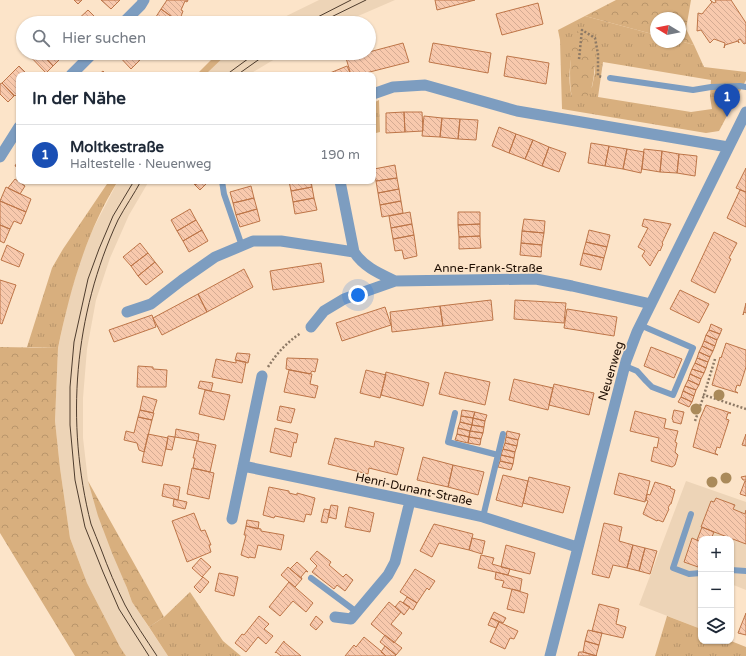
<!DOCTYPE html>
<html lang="de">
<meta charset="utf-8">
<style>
:root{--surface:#fff;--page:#f6f6f7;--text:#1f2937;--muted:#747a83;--line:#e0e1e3;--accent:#2578c6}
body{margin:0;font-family:"Varela Round",sans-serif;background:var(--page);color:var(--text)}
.controls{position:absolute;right:12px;bottom:12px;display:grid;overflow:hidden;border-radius:8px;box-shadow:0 1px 3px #0004}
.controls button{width:36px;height:36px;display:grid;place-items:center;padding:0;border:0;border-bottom:1px solid var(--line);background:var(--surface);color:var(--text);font:20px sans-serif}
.compass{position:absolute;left:650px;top:12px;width:36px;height:36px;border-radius:50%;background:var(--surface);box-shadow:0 1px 3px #0004;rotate:280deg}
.you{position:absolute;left:358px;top:295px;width:14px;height:14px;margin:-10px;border:3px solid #fff;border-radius:50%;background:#1a73e8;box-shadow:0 0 0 6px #1a73e833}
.badge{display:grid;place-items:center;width:26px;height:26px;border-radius:50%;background:var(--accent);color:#fff;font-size:13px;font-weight:700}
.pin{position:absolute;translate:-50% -33px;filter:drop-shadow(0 1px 2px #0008)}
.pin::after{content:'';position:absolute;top:21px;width:14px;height:12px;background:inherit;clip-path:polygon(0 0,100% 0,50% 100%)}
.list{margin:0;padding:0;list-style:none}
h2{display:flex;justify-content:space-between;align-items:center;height:52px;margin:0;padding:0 16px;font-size:17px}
h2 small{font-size:13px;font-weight:400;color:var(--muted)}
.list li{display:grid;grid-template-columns:26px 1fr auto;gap:12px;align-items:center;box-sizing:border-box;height:60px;padding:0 16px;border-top:1px solid var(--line)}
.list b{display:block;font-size:15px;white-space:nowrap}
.list p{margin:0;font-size:13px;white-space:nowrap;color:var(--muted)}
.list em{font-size:13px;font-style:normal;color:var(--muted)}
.icon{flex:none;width:22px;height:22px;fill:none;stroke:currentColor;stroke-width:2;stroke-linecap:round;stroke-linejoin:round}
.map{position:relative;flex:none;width:746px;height:656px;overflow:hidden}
.search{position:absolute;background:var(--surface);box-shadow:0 1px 3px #0004;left:16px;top:16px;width:360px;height:44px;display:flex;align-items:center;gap:10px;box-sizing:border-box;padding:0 14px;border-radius:22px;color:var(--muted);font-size:15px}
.panel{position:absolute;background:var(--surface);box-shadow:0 1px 3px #0004;left:16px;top:72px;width:360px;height:112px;border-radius:8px}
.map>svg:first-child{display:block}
.built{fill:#edd4b7}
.grass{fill:url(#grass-tufts);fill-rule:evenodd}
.forest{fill:url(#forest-crowns)}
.building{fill:url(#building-back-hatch);stroke:#bd7548}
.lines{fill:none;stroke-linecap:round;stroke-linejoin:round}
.path{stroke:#8d7965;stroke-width:2.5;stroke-dasharray:2 2;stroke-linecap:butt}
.service{stroke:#7d9dc0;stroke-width:6}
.minor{stroke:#7d9dc0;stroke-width:11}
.tram{stroke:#4e3c2d;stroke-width:1}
.tree{fill:#aa8a5a}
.labels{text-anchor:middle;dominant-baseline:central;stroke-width:3;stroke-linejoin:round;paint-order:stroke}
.street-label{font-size:12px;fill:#1c0c00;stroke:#fce4c9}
</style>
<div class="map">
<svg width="746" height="656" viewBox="0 0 746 656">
<defs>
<pattern id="grass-tufts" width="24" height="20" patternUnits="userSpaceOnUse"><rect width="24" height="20" fill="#d8af7e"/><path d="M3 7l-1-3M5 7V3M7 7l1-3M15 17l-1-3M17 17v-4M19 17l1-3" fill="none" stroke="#b9956b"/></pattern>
<pattern id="forest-crowns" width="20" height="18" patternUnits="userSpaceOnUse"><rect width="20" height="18" fill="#d8af7e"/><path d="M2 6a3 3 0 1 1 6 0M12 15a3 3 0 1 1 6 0" fill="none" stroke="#b9956b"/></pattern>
<pattern id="building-back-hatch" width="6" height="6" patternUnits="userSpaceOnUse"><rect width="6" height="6" fill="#f8c9ad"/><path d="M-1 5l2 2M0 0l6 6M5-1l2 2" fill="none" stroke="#d4ab93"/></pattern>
</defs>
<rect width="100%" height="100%" fill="#fce4c9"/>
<!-- built -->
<path class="built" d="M319 0H395L342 23H272Z
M228 53H285L248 75H205Z
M118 181H149L129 215 110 258 96 300 87 349 83 398V438L88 481 132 602 168 656H126L120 647 87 583 70 538 60 468 55 421 58 348 68 302 81 258 93 229Z
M686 481 746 502V590L731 584V539H701V629L639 605Z"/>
<!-- grass -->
<path class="grass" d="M585 16 656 35V42L680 41 694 45 704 67 746 72V80L719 131 706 133 562 109 560 40 558 30ZM577 33 595 53V72L592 87 572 96C566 78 572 50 577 33ZM603 62 711 80 710 97 712 109 691 112 598 97Z
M218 53H228L205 75H196Z
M379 100 380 132 376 133 373 137V103Z
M109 181H118C86 232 70 290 58 348L27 347 52 268 63 249Z
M190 592 223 641 241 656H168L149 627 164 617Z
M667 616 701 629V641H731L746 647V656H655Z"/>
<!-- forest -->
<path class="forest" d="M616 0H691L686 29 694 45 680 41V18H656V35L585 16Z
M581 27C586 28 590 29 592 33 598 43 595 85 589 94 586 98 583 99 578 99L572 96C568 84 570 34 581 27Z
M0 347 58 348 55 421 60 468 70 538 87 583 120 647 126 656H75L0 533Z
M88 481 164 617 149 627 132 602 127 588 112 553 98 516Z"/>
<!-- building -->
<path class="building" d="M74 0H82L78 4Z
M101 0H120L111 9Z
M167 0H188L187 2 185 1 181 10 183 11 179 22 161 9Z
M435 0H475L437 10Z
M710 0 714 3 716 2 715 0H731L746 23V43L744 44 740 39 738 40 739 43 738 41 725 45 724 48 725 43 714 39 710 43 701 30 697 31 698 13 702 14 712 2Z
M538 3 543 24 502 35 496 14Z
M161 9 179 22 178 23H152Z
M88 10 100 22 99 23H74Z
M403 43 409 62 358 75H351L346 58 369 53V52Z
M433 43 491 53 488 73 429 62Z
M27 53H41L53 66 46 73Z
M41 53H66L53 66Z
M118 53H143L145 55 131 69 117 54Z
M507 56 549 63 546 84 504 76Z
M19 66 28 75H19V92L15 96 2 83Z
M347 66 351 75H325Z
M103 71 107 75H98Z
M2 83 14 96 8 102 0 94V84Z
M404 112 405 132 386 133V113Z
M404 112H422L423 131 405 132Z
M424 116 442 118 440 137 422 136Z
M442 118 460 119 458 139 440 137Z
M460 119 478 120 476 140 458 139Z
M499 127 516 134 509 153 492 146Z
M516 134 533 140 525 159 509 153Z
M533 140 549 147 542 166 525 159Z
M591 143 609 146 605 166 588 163Z
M609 146 627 149 623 169 605 166Z
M549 147 566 153 559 172 542 166Z
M627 149 644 152 641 173 623 169Z
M644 149 662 151 660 172 642 169Z
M662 151 679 154 677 173 660 172Z
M679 154 697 156 695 176 677 173Z
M19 159V168L15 166Z
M395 165 397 178 376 181 374 169Z
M746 168V192L736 188Z
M397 178 399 189 378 193 376 181Z
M15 179 25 186 20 194 8 188Z
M191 181H200L195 185Z
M200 181H209L200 190 195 185Z
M289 181H311L312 187 291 191Z
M251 186 254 198 233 203 230 192Z
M6 187 31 199 26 212 0 201Z
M312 187 314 198 293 202 291 191Z
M399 189 401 201 380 205 378 193Z
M740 190 746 192V227L727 218Z
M254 198 257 209 236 215 233 203Z
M314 198 317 210 295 214 293 202Z
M0 201 26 212 21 224 14 221 10 229 0 225Z
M401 201 403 213 382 217 380 205Z
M190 209 196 220 177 231 171 220Z
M257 209 260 221 240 227 236 215Z
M410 212 412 224 391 228 389 216Z
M458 212H480V224L458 225Z
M524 219 545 221 544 233 522 231Z
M644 219 671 224 662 243 663 244 660 251 659 250 650 266 642 256 645 251 638 247 648 228 642 226Z
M196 220 202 230 183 241 177 231Z
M412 224 414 235 393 239 391 228Z
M480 224V236L459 237 458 225Z
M0 225 10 229 4 243 0 241Z
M202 230 208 241 189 252 183 241Z
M589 230 610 235 607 247 586 242Z
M522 231 544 233 542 245 521 243Z
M714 232 737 243 729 258 731 259 715 293 691 281Z
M414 235 417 256 404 259 402 250 395 251 393 239Z
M480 236 481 248 459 249V237Z
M586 242 607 247 604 258 583 253Z
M140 243 148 253 131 266 123 257Z
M521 243 542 245 541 257 520 255Z
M7 245 24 254 19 267 1 260Z
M148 253 155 262 138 276 131 266Z
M583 253 604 258 601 270 580 265Z
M155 262 163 272 146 285 138 276Z
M321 263 324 282 273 290 270 271Z
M244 269 253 287 207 312 198 294Z
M0 280 16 285 2 324 0 323Z
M680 290 709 304 699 323 670 309Z
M198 294 207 312 162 335 153 318Z
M491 300 493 320 443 326 440 306Z
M515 300 566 303 564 323 514 319Z
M746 303V313L744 312 743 315Z
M440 306 443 326 392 332 390 312Z
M385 307 391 325 342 341 336 323Z
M567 309 617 317 614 336 564 328Z
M152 315 156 327 114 342 109 330Z
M711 324 722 329 720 334 709 330Z
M709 330 720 334 717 340 706 335Z
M706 335 717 340 715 346 704 341Z
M704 341 715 346 713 351 702 346Z
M726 343 746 350V367L740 386 737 385 735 391 738 393 712 385 720 357 721 358Z
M702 346 713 351 710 357 699 352Z
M651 347 682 359 674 378 644 366Z
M699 352 710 357 708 362 697 358Z
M237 353 250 354 248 363 235 360Z
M287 358 318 359 315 372 312 371 310 374 286 369Z
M697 358 708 362 706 368 695 363Z
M216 359 236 363V360L246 362 242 383 212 377Z
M695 363 706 368 704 373 692 369Z
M138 366 153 367V369L167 370 166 387H137Z
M692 369 704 373 701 379 690 374Z
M289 370 312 374 310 384 318 386 315 398 284 392Z
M366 370 386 375 380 398 360 393Z
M386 372 429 383 423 406 381 395Z
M445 372 490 382 485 405 439 394Z
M690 374 701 379 699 385 688 380Z
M514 379 553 388 548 410 509 400Z
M688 380 699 385 696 390 685 386Z
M200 381 213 383 211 391 198 388Z
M554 384 594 393 589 415 549 405Z
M685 386 696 390 694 396 683 391Z
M205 390 230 395 224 420 199 414Z
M683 391 694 396 692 402 681 397Z
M143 396 157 400 153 413 140 410Z
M681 397 692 402 689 407 678 402Z
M706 405 731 413H728L726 419 729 420 720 448 717 447 715 453 718 455 693 447 700 419Z
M280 406 295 409 291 423 277 420Z
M140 410 154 413 152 420 138 417Z
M462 410 475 412 473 418 461 416Z
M674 410 684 412 681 424 673 422V420L672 419Z
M635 411 666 419 664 428 678 431 675 442 677 443 675 452 678 455 675 465 672 467 651 461 654 447 657 448 659 438 630 431Z
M475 412 487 415 485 421 473 418Z
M461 416 473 418 472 425 460 422Z
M138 417 152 420 144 452 139 450 137 443 124 440 126 431 134 433Z
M473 418 485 421 484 427 472 425Z
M460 422 472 425 470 431 458 428Z
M472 425 484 427 483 433 470 431Z
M275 428 298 434 296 443 294 442 291 457 270 452Z
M458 428 470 431 469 437 457 434Z
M176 429 199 434 198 441 175 437Z
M470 431 483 433 481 439 469 437Z
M507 431 520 434 518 440 506 437Z
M148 434 168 438 162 466 142 462Z
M457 434 469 437 468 443 455 440Z
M746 434V446L742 445Z
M168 436 175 437 172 450 166 449Z
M469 437 481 439 480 445 468 443Z
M506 437 518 440 517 446 505 443Z
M335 438 374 447 375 441 404 448 397 475 369 468 368 474 328 464Z
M197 441 216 445 210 472 193 468 195 458H193Z
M505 443 517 446 515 452 503 449Z
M503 449 515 452 514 458 501 455Z
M501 455 514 458 513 464 500 461Z
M423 457 453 465 448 487 417 480Z
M500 461 513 464 511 470 498 467Z
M453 465 484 472 478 495 448 487Z
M192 468 214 473 209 499 187 494Z
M619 473 650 481 645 502 614 494Z
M503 475 528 481 522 507 496 500Z
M746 476V480H743L741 477Z
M529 477 570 487 563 513 523 503Z
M745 481H746V496L740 494Z
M655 482 671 487 670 488 675 490 671 504H670L668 508 669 509 663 522 658 520 657 521 643 514 648 501 646 500 647 494 650 495Z
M164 484 180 487 178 500 162 496Z
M269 487 289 491V493L297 495V493L315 498 311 515 306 514 304 522 275 516 274 518 263 515Z
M716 498 735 505 733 509 745 514 746 510V544L701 527 711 501 714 502Z
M174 499 187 502 185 509 173 506Z
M331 505 338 506 336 519 328 517Z
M349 507 374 513 370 532 345 527Z
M324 509 330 510 327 523 321 522Z
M194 513 201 531 205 530 211 545H209L211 552 187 562 172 521Z
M247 520 259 522 258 529 246 526Z
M604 523 622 527 619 541 633 545 627 568 613 565 609 578 592 574Z
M434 524 473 534 469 550 439 543 432 557 420 551Z
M246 526 261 529V531L284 535 281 550 258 545 255 558 249 557V558L241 555 246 535H244Z
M702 527 714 532 711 539H701V542L697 540Z
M472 538 485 541 482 554 469 550Z
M692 538 701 542V568L684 562Z
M506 545 535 553 530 574 501 567Z
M633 545 645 548 639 571 627 568Z
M645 548 657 551 650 574 639 571Z
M317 551 331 562 329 565 343 577 346 574 353 580 345 591 337 585 334 589 312 572 317 566 310 559Z
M481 555 494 558 492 564 510 569 508 575 478 568Z
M201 558 211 567 202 577 192 568Z
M297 562 308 572 306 571 301 577 302 579 290 569Z
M288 567 302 579 295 587 281 575Z
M415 569 435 581 429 590 427 588 417 603 400 592Z
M496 572 522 579 520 591 502 587 504 581 495 579Z
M219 573 238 577 234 596 215 591Z
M203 577 209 582 200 593 194 587Z
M289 582 313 603 306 612 293 601 280 616 269 607Z
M512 589 528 594 524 613 507 609Z
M407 597 417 603 413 610 403 603Z
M400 601 410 607 404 615 395 607Z
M389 602 401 612 391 624 402 633 394 643 371 624Z
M599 604 619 609 616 624 626 627 623 638 592 631Z
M494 612 506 618 503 623 491 618Z
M746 613V635L738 633Z
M259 616 269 624 264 629 273 636 266 644 258 637 246 652 235 643 242 634 244 635Z
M316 616 323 622 316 630 310 625Z
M491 618 499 622 496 628 488 625Z
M499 622 518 631 514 639 510 638 505 649 490 642Z
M588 630 602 633 599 645 585 641Z
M385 635 402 648 396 655 380 642Z
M364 637 381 651 386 656H345L354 645 356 647Z
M284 641V642L301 656H281L276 652 275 653Z
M585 641 599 645 596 656 583 652Z
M385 646 396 655 395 656H386L381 652Z
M579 652H583L597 656H578Z"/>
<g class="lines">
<!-- path -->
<path class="path" d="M579 59 582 30 595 38 598 54V76L602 77
M715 359 704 395 746 409
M268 367C277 353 287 342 301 333
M695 421 704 395"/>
<!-- service -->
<path class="service" d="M610 78 693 90 711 87 740 86 746 87
M222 181 224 194 242 246
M625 366 637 371 646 381 652 387 673 395 693 348 640 325
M455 413 448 442 498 455
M691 514 673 568 689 574 701 573
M483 517 503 434
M731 570 746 571
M311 578 358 613"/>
<!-- minor -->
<path class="minor" d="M123 23 141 5 144 0
M71 75 93 53
M373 94 393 87 425 85 517 111 728 147
M0 157 19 127
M340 181 354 252C364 267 378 273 395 281L536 279 572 286 651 304
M127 312 151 304 182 280 215 257 253 241H281L354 252
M311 327 324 311 344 299 395 281
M243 466 402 499 483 517 577 547
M232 519 262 376
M335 617 351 619 388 575 395 562 410 501
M550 656 626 361 637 332 746 112"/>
<!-- tram -->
<path class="tram" d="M306 23 351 0
M319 23 366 0
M226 75 256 53
M237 75 268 53
M134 181 113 216 99 249 88 279 74 342 70 387V425L75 480 85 527 103 572 119 609 149 656
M141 181C134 194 125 207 118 220 74 315 65 422 91 524 94 532 98 541 101 549 108 568 116 587 125 605 134 622 146 639 157 656"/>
</g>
<!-- trees -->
<g class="tree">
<circle cx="719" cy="395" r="5.5"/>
<circle cx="696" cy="409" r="5.5"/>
<circle cx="726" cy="478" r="5.5"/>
<circle cx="712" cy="482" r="5.5"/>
</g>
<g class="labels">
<!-- street labels -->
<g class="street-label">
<text x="488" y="268">Anne-Frank-Straße</text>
<text transform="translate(611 371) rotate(-73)">Neuenweg</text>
<text transform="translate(414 489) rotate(12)">Henri-Dunant-Straße</text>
</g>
</g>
</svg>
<div class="controls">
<button>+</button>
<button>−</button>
<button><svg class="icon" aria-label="layers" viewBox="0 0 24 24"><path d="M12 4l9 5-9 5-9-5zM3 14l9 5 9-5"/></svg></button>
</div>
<svg class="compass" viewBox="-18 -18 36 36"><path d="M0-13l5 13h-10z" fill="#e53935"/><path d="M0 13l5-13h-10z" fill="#747a83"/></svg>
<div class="you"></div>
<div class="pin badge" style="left:727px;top:117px;background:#1a4fb4">1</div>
<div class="search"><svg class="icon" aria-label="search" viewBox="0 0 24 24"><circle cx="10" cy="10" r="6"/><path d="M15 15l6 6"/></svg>Hier suchen</div>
<section class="panel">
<h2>In der Nähe<small></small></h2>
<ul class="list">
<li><span class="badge" style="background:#1a4fb4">1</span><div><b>Moltkestraße</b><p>Haltestelle · Neuenweg</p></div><em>190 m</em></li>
</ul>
</section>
</div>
